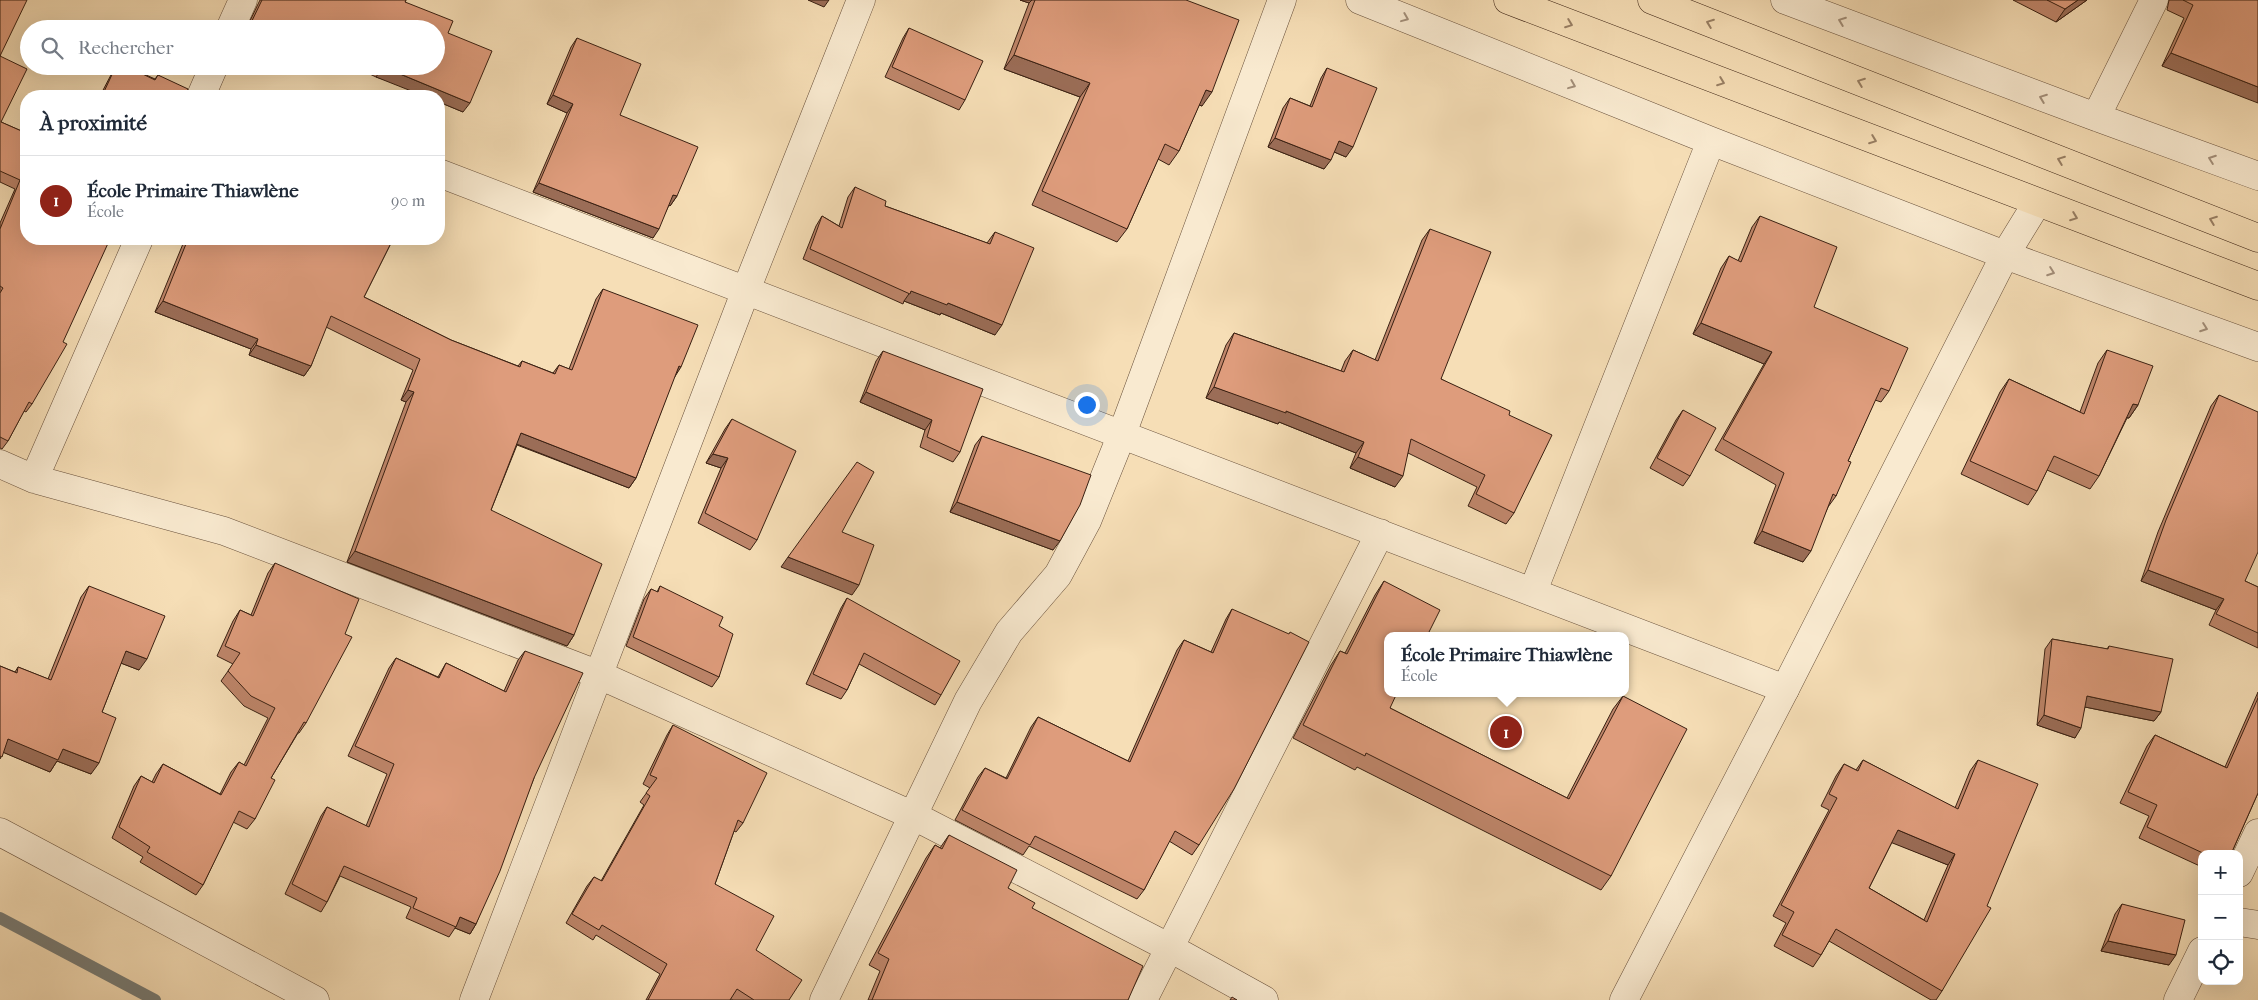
<!DOCTYPE html>
<html lang="fr">
<meta charset="utf-8">
<style>
:root{--surface:#fff;--page:#f6f6f7;--text:#1f2937;--muted:#747a83;--line:#e0e1e3;--accent:#8f2418}
body{margin:0;font-family:"IM FELL French Canon",serif;background:var(--page);color:var(--text)}
.controls{position:absolute;right:15px;bottom:15px;display:grid;overflow:hidden;border-radius:10px;box-shadow:0 5px 20px #0002}
.controls button{width:45px;height:45px;display:grid;place-items:center;padding:0;border:0;border-bottom:1px solid var(--line);background:var(--surface);color:var(--text);font:25px sans-serif}
.you{position:absolute;left:1086px;top:404px;width:18px;height:18px;margin:-12px;border:4px solid #fff;border-radius:50%;background:#1a73e8;box-shadow:0 0 0 8px #1a73e833}
.badge{display:grid;place-items:center;width:32px;height:32px;border-radius:50%;background:var(--accent);color:#fff;font-size:16px;font-weight:700}
.pin{position:absolute;translate:-50% -50%;border:2px solid #fff;box-shadow:0 1px 5px #0006}
.popup{position:absolute;left:1384px;top:632px;width:245px;height:65px;box-sizing:border-box;display:grid;place-content:center;border-radius:10px;background:var(--surface);filter:drop-shadow(0 1px 4px #0005);font-size:16px;white-space:nowrap;color:var(--muted)}
.popup b{font-size:19px;color:var(--text)}
.popup::after{content:'';position:absolute;left:50%;top:100%;margin-left:-10px;border:10px solid transparent;border-top-color:var(--surface)}
.list{margin:0;padding:0;list-style:none}
h2{display:flex;justify-content:space-between;align-items:center;height:65px;margin:0;padding:0 20px;font-size:21px}
h2 small{font-size:16px;font-weight:400;color:var(--muted)}
.list li{display:grid;grid-template-columns:32px 1fr auto;gap:15px;align-items:center;box-sizing:border-box;height:90px;padding:0 20px;border-top:1px solid var(--line)}
.list b{display:block;font-size:19px;white-space:nowrap}
.list p{margin:0;font-size:16px;white-space:nowrap;color:var(--muted)}
.list em{font-size:16px;font-style:normal;color:var(--muted)}
.icon{flex:none;width:28px;height:28px;fill:none;stroke:currentColor;stroke-width:2;stroke-linecap:round;stroke-linejoin:round}
.map{position:relative;flex:none;width:2258px;height:1000px;overflow:hidden}
.search{position:absolute;background:var(--surface);box-shadow:0 5px 20px #0002;left:20px;top:20px;width:425px;height:55px;display:flex;align-items:center;gap:12px;box-sizing:border-box;padding:0 18px;border-radius:28px;color:var(--muted);font-size:19px}
.panel{position:absolute;background:var(--surface);box-shadow:0 5px 20px #0002;left:20px;top:90px;width:425px;height:155px;border-radius:20px}
.map>svg:first-child{display:block}
.lines{fill:none;stroke-linecap:round;stroke-linejoin:round}
.stream{stroke:#777c76;stroke-width:12}
.minor-casing{stroke:#68503b;stroke-width:29}
.tertiary-casing{stroke:#68503b;stroke-width:29}
.trunk-casing{stroke:#392012;stroke-width:29}
.minor{stroke:#f9ead0;stroke-width:28}
.tertiary{stroke:#f9ead0;stroke-width:28}
.trunk{stroke:#f6deb6;stroke-width:28}
.wall{fill:#bf866b;stroke:#392012;fill-rule:evenodd}
.shaded-wall{fill:#9b6d57;stroke:#392012}
.building{fill:#de9c7c;stroke:#392012;fill-rule:evenodd}
.oneway{stroke:#a38f7a}
.oneway2{stroke:#987f64}
</style>
<div class="map">
<svg width="2258" height="1000" viewBox="0 0 2258 1000">
<rect width="100%" height="100%" fill="#f6deb6"/>
<filter id="stains"><feTurbulence type="fractalNoise" baseFrequency=".004" numOctaves="4"/><feColorMatrix values="0 0 0 0 .2 0 0 0 0 .09 0 0 0 0 .02 0 0 0 .5 -.17"/></filter>
<radialGradient id="worn" r=".72"><stop offset=".6" stop-color="#630" stop-opacity="0"/><stop offset="1" stop-color="#630" stop-opacity=".3"/></radialGradient>
<g class="lines">
<!-- stream -->
<path class="stream" d="M0 918 155 1000"/>
<defs>
<path id="minor" d="M1360 0 1711 141 2005 255 2258 347
M1785 0 2096 117 2258 176
M230 29 243 0
M201 96 214 66
M2096 117 2154 0
M439 173 1785 689
M0 464 34 479 224 531 597 674 914 816 1170 948 1264 1000
M34 479 139 239
M1533 591 1711 141
M0 832 315 1000
M2239 873 2258 833
M2239 922 2258 925
M474 1000 746 290 861 0
M824 1000 968 701 1009 632 1058 575 1087 521 1122 434 1282 0
M1143 1000 1380 533
M2178 1000 2202 951"/>
<path id="tertiary" d="M1624 1000 1785 689 2005 255 2037 203"/>
<path id="trunk" d="M1508 0 2258 286
M1652 0 2258 238"/>
</defs>
<!-- minor casing -->
<use href="#minor" class="minor-casing"/>
<!-- tertiary casing -->
<use href="#tertiary" class="tertiary-casing"/>
<!-- trunk casing -->
<use href="#trunk" class="trunk-casing"/>
<!-- minor -->
<use href="#minor" class="minor"/>
<!-- tertiary -->
<use href="#tertiary" class="tertiary"/>
<!-- trunk -->
<use href="#trunk" class="trunk"/>
</g>
<!-- wall -->
<path class="wall" d="M0 0 1 122 26 133 32 404 26 412 24 411 8 441 2 449 0 448V223L15 189 0 182Z
M260 0H406L405 2 448 33 463 112 439 102V96L376 77 353 66H436V29H246Z
M1020 0H1186L1202 106 1199 105 1179 151 1169 165 1158 159 1127 229 1117 242 1032 205 1080 97 1004 69 1029 3Z
M2013 0H2087L2056 22Z
M2169 0H2258L2162 66 2184 18 2167 10Z
M909 28 965 100 959 110 885 77 903 38Z
M577 38 620 115 677 196 670 206 669 205 653 238 533 192 567 113 547 104 571 47Z
M116 66H126L155 79 158 75 185 96H100L113 71Z
M1327 68 1346 157 1334 152 1324 169 1268 147 1283 108 1290 98 1310 106 1321 78Z
M855 187 885 206 987 243 995 232V335L941 313 940 315 904 301 903 304 803 259 816 226 822 216 839 226 848 197Z
M1760 216 1814 307 1889 391 1881 402 1875 400 1848 461 1836 496 1828 507 1803 562 1754 543 1776 485 1715 450 1764 364 1693 334 1721 268 1729 256 1738 261 1752 227Z
M1430 229 1441 379 1509 415 1514 513 1506 524 1468 506 1477 487 1408 453 1395 487 1350 468 1356 453 1279 422 1278 424 1206 398 1226 345 1234 333 1341 371 1345 361 1353 350 1375 360 1422 240Z
M185 239H393L364 297 451 340 518 366 522 361 553 373 559 365 569 369 596 299 603 289 674 377 636 478 629 488 517 445 491 510 574 635 567 646 347 562 406 402 401 400 413 370 326 327 311 366 304 376 249 355 251 349 155 312Z
M2107 350 2138 405 2129 418H2127L2099 476 2090 489 2047 470 2037 491 2028 505 1961 474 2000 392 2009 379 2080 412 2098 363Z
M883 351 960 452 953 462 920 447 925 430 860 402 876 361Z
M2219 395 2245 581 2258 587V648L2209 625 2216 610 2141 581 2158 532 2211 406Z
M1683 410 1690 476 1683 486 1650 468 1676 420Z
M732 419 757 540 750 550 698 523 721 468 706 463 725 429Z
M982 436 1053 550 950 512 975 445Z
M275 563 306 723 299 733H298L271 778 255 819 247 829 233 822 203 885 196 895 140 862 143 857 112 838 134 786 141 776 152 782 156 774 163 764 220 794 231 772 239 762 244 765 268 718 244 706 221 681 233 664 217 656 233 621 240 610 251 615 268 573Z
M1384 581 1390 708 1567 798 1613 709 1623 696 1611 876 1601 890 1357 767 1355 770 1293 738 1331 665 1340 651 1345 653 1375 595Z
M89 586 139 670 121 663 102 712 91 774 57 761 50 772 3 752 0 759V666L15 672 18 667 48 679 81 597Z
M660 586 719 626V677L712 687 626 646 644 599 651 589 657 592Z
M847 598 941 695 935 705 859 664 847 690 841 699 806 684 841 608Z
M1232 609 1199 845 1192 855 1169 841 1144 890 1137 899 1029 846 1023 855 955 820 978 777 985 768 1006 778 1031 727 1038 717 1128 761 1177 650 1184 640 1211 652 1226 619Z
M2052 639 2107 649 2109 646 2161 712 2154 721 2085 707 2075 738 2037 725 2045 649Z
M525 651 534 778 476 924 470 934 455 928 449 937 406 918 411 907 340 876 327 902 321 912 285 894 321 816 327 807 366 826 387 774 348 756 389 668 396 658 438 677 446 663 504 691 518 660Z
M2258 692V793L2231 854H2202V867L2139 838 2149 816 2120 803 2147 746 2155 735 2225 767Z
M673 725 743 823 736 832 734 831 715 884 756 950 789 1000H733L731 999 730 1000H646L660 974 596 935 593 940 566 923 587 886 594 877 601 881 644 805 640 802 650 788 643 784 667 735Z
M1863 760 1955 808 1970 771 1978 760 1942 991 1936 1000H1931L1829 941 1821 955 1813 967 1774 946 1786 923 1773 916 1829 810 1821 806 1836 776 1844 764 1856 770ZM1892 842 1948 865 1924 920 1869 888Z
M949 835 1008 888 1032 908 1128 1000H868L880 971 869 965 926 858 935 845 940 848Z
M2122 904 2169 965 2101 951 2115 914Z"/>
<!-- shaded-wall -->
<path class="shaded-wall" d="M808 0H829L824 7Z
M1020 0H1032L1029 3Z
M2078 0H2087L2056 22 2065 9Z
M2171 53 2258 87V103L2162 66Z
M1014 55 1090 83 1080 97 1004 69Z
M383 67 470 103 463 112 439 102V96H424L376 77Z
M1206 90 1212 92 1202 106 1197 104Z
M553 95 573 104 567 113 547 104Z
M1275 138 1331 160 1324 169 1268 147Z
M1339 141 1353 147 1346 157 1332 151Z
M539 183 659 229 653 238 533 192Z
M673 195 677 196 670 206 667 204Z
M911 291 948 303 1002 325 995 335 941 313 940 315 904 301Z
M163 301 258 339 251 349 155 312Z
M1701 323 1772 352 1764 364 1693 334Z
M256 345 311 366 304 376 249 355Z
M679 366 681 367 674 378Z
M1214 387 1286 411 1364 442 1356 453 1279 422 1278 424 1206 398Z
M408 390 414 392 406 402 401 400Z
M866 392 932 420 925 430 860 402Z
M2133 404 2138 405 2129 418 2124 417Z
M521 433 636 478 629 488 514 443Z
M713 454 728 458 721 468 706 463Z
M1358 457 1403 476 1395 487 1350 468Z
M957 502 1060 541 1053 550 950 512Z
M1762 531 1811 551 1803 562 1754 543Z
M355 551 574 635 567 646 347 562Z
M788 557 859 585 852 595 781 567Z
M2148 570 2224 599 2216 610 2141 581Z
M126 651 147 659 139 670 118 662Z
M2087 696 2161 712 2154 721 2080 706Z
M2044 715 2081 728 2075 738 2037 725Z
M8 739 63 749 99 763 91 774 57 761 50 772 0 751Z
M1898 830 1955 854 1948 865 1890 842Z
M460 917 476 924 470 934 455 928Z
M2108 941 2176 955 2169 965 2101 951Z"/>
<!-- building -->
<path class="building" d="M0 0H27L0 56 27 69 1 122 26 133V239H110L63 342 67 344 32 404 29 402 8 441 0 437V293L3 288 0 286V229L20 180 0 171Z
M262 0H406L405 2 453 21 448 33 492 51 470 103 381 66H436V29H248Z
M1035 0H1186L1239 20 1212 92 1206 90 1179 151 1165 144 1127 229 1042 191 1090 83 1014 55Z
M2047 0H2078L2065 9Z
M2183 0H2258V87L2171 53 2193 5Z
M909 28 983 61 965 100 892 67Z
M577 38 641 64 620 115 698 147 677 196 673 195 659 229 539 183 573 104 553 95Z
M116 66H126L155 80 158 75 188 89 185 96H102Z
M1327 68 1377 88 1353 147 1339 141 1331 160 1275 138 1290 98 1312 107Z
M855 187 886 201 885 206 990 244 995 232 1034 248 1002 325 948 303 947 305 911 291 910 294 810 249 822 216 842 228Z
M1760 216 1837 247 1814 307 1908 348 1889 391 1881 388 1848 461 1851 462 1836 496 1833 494 1811 551 1762 531 1784 473 1723 439 1772 352 1701 323 1729 256 1741 262Z
M1430 229 1491 252 1441 379 1510 411 1509 415 1552 435 1514 513 1476 494 1485 475 1411 439 1403 476 1358 457 1364 442 1286 411V413L1214 387 1234 333 1344 372 1353 350 1378 361Z
M188 239H393L364 297 451 340 520 367 522 361 555 374 559 365 572 370 603 289 698 325 681 367 679 366 636 478 521 433 491 510 602 564 574 635 355 551 414 392 408 390 420 359 331 316 311 366 256 345 258 339 163 301Z
M2107 350 2153 366 2138 405 2133 404 2099 476 2054 456 2037 491 1970 461 2009 379 2084 414Z
M883 351 983 389 960 452 927 437 932 420 866 392Z
M2219 395 2258 412V552L2245 581 2258 587V633L2216 614 2224 599 2148 570 2166 520Z
M1683 410 1716 428 1690 476 1657 458Z
M732 419 796 451 757 540 705 513 728 458 713 454Z
M982 436 1091 475 1080 505 1060 541 957 502Z
M857 462 874 472 842 532 874 545 859 585 788 557Z
M275 563 359 599 345 634 352 637 306 723 304 722 271 778 275 780 255 819 239 811 203 885 147 852 150 847 119 827 141 776 154 783 163 764 221 795 239 762 246 766 275 708 251 696 228 671 240 653 225 646 240 610 253 616Z
M1384 581 1440 610 1427 636H1387V693H1397L1390 708 1569 799 1623 696 1687 729 1611 876 1366 753 1365 756 1303 725 1340 651 1347 654Z
M89 586 165 616 147 659 126 651 102 712 116 718 99 763 63 749 58 760 8 739 2 757 0 756V666L17 673 18 667 51 680Z
M660 586 723 617 719 626 733 634 719 677 633 637 651 589 658 592Z
M847 598 960 661 941 695 864 653 847 690 813 674Z
M1232 609 1289 634 1290 632 1309 642 1234 789 1199 845 1175 831 1144 890 1035 836 1030 845 962 810 985 768 1007 779 1038 717 1130 762 1184 640 1213 653Z
M2052 639 2108 649 2109 646 2173 659 2161 712 2087 696 2081 728 2044 715Z
M525 651 583 673 534 778 500 871 476 924 460 917 456 927 413 908 417 898 344 866 327 902 292 884 327 807 369 827 394 764 355 746 396 658 439 678 446 663 506 692Z
M2258 698V793L2231 854H2205L2147 827 2157 805 2128 792 2155 735 2227 768Z
M673 725 767 773 743 823 738 820 715 884 774 916 756 950 802 980 789 1000H754L737 989 730 1000H648L667 964 602 925 599 930 572 914 594 877 602 881 650 796 646 793 657 778 650 775Z
M1863 760 1958 809 1978 760 2038 784 1987 906 1991 908 1942 991 1836 929 1821 955 1782 935 1794 912 1781 905 1837 798 1829 794 1844 764 1858 771ZM1898 830 1955 854 1927 922 1869 888Z
M949 835 1017 870 1008 888 1035 903 1032 908 1143 966 1128 1000H872L889 959 878 953 935 845 942 849Z
M2122 904 2185 920 2176 955 2108 941Z
M1232 997 1237 1000H1230Z"/>
<!-- one-way arrows -->
<defs><path id="oneway-chevron" d="M-2-3.5L2.5 0L-2 3.5" fill="none" stroke-width="1.6" stroke-linecap="round" stroke-linejoin="round" transform="scale(1.25)"/></defs>
<g class="oneway">
<use href="#oneway-chevron" transform="translate(1405 18) rotate(22)"/>
<use href="#oneway-chevron" transform="translate(1842 21) rotate(-159)"/>
<use href="#oneway-chevron" transform="translate(1572 85) rotate(22)"/>
<use href="#oneway-chevron" transform="translate(2043 98) rotate(-159)"/>
<use href="#oneway-chevron" transform="translate(2212 159) rotate(-160)"/>
<use href="#oneway-chevron" transform="translate(2051 272) rotate(20)"/>
<use href="#oneway-chevron" transform="translate(2204 328) rotate(20)"/>
</g>
<g class="oneway2">
<use href="#oneway-chevron" transform="translate(1710 23) rotate(-159)"/>
<use href="#oneway-chevron" transform="translate(1569 24) rotate(21)"/>
<use href="#oneway-chevron" transform="translate(1721 82) rotate(21)"/>
<use href="#oneway-chevron" transform="translate(1861 82) rotate(-159)"/>
<use href="#oneway-chevron" transform="translate(1873 140) rotate(21)"/>
<use href="#oneway-chevron" transform="translate(2061 160) rotate(-159)"/>
<use href="#oneway-chevron" transform="translate(2074 217) rotate(21)"/>
<use href="#oneway-chevron" transform="translate(2213 220) rotate(-159)"/>
</g>
<rect width="100%" height="100%" filter="url(#stains)"/>
<rect width="100%" height="100%" fill="url(#worn)"/>
</svg>
<div class="controls">
<button>+</button>
<button>−</button>
<button><svg class="icon" aria-label="locate" viewBox="0 0 24 24"><circle cx="12" cy="12" r="6"/><path d="M12 2v4M12 18v4M2 12h4M18 12h4"/></svg></button>
</div>
<div class="you"></div>
<div class="pin badge" style="left:1506px;top:732px">1</div>
<div class="popup"><b>École Primaire Thiawlène</b>École</div>
<div class="search"><svg class="icon" aria-label="search" viewBox="0 0 24 24"><circle cx="10" cy="10" r="6"/><path d="M15 15l6 6"/></svg>Rechercher</div>
<section class="panel">
<h2>À proximité<small></small></h2>
<ul class="list">
<li><span class="badge">1</span><div><b>École Primaire Thiawlène</b><p>École</p></div><em>90 m</em></li>
</ul>
</section>
</div>
